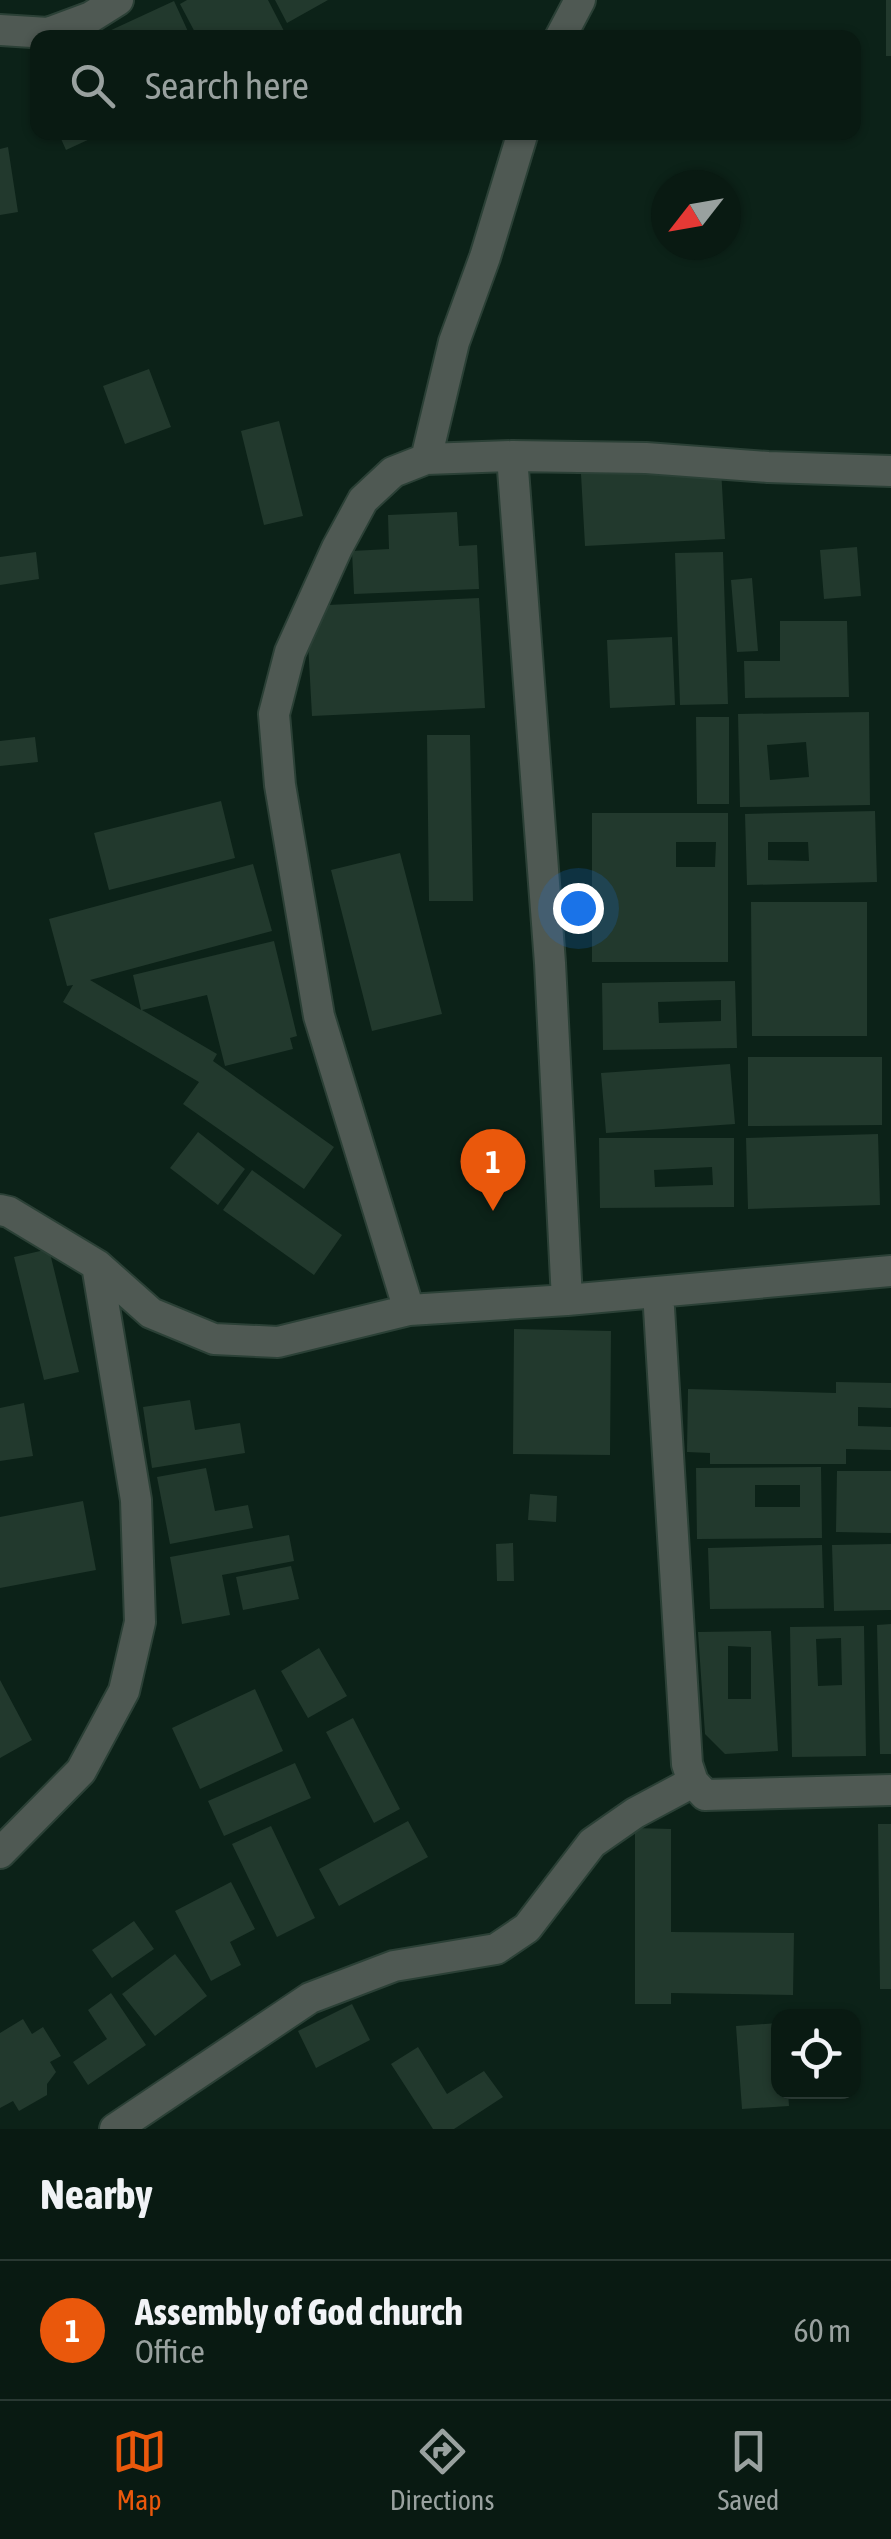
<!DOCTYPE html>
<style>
:root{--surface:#091a12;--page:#12231b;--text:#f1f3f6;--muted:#99a19f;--line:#293832;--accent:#ea580c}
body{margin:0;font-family:"Asap Condensed",sans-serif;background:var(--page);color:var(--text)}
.controls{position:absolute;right:30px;bottom:30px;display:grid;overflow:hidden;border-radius:20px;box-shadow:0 2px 8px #0004}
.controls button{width:90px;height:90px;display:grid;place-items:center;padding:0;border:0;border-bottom:2px solid var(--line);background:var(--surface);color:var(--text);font:50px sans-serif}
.compass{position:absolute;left:651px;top:170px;width:90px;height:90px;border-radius:50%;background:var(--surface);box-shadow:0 2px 8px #0004;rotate:239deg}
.you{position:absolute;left:578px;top:908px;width:35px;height:35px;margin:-25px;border:8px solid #fff;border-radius:50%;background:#1a73e8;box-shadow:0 0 0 15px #1a73e833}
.badge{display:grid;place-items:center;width:65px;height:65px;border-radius:50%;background:var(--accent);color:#fff;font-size:32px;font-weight:700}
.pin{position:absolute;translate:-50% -82px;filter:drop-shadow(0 2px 5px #0008)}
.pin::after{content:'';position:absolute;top:52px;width:35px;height:30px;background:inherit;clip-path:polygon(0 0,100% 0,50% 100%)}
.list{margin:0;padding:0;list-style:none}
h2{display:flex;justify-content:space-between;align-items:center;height:130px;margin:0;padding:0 40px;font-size:42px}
h2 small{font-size:32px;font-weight:400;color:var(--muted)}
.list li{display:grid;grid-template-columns:65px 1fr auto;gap:30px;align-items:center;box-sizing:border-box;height:140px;padding:0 40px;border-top:2px solid var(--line)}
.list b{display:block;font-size:38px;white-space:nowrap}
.list p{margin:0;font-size:32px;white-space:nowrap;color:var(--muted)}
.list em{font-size:32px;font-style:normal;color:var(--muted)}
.icon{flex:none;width:55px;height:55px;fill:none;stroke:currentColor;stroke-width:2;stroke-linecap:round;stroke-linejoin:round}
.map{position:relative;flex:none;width:891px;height:2129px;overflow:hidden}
.search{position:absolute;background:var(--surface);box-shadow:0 2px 8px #0004;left:30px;right:30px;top:30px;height:110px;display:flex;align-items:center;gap:25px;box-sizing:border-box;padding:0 35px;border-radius:20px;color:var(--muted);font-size:38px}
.sheet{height:270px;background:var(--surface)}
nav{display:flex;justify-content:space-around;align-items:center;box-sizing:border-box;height:140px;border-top:2px solid var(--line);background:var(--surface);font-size:28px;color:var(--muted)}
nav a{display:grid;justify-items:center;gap:5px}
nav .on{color:var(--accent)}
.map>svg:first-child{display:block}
.building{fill:#22392d;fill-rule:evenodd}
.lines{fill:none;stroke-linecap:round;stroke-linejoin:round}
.street-casing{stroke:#2b4036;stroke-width:34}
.street{stroke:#4f5953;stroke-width:30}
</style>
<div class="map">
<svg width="891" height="2129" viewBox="0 0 891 2129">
<rect width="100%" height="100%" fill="#0c2218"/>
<!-- building -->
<path class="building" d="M187 0H268L284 31 271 38H198L180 4Z
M275 0H328L287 23Z
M886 0H891V56H886Z
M174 1 191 38H94Z
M58 132H105L66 150Z
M8 147 18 212 0 215V149Z
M149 369 171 427 125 444 103 386Z
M279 421 303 516 264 525 241 431Z
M721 468 725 539 585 546 581 474Z
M457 512 459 546 477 545 479 589 354 594 352 551 389 549 388 515Z
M857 547 861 596 824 599 820 550Z
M36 552 39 579 0 585V557Z
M723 552 728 704 680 705 675 553Z
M752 578 758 651 737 652 731 580Z
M479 598 485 708 312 716 306 606Z
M780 621H847L849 697 745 698 744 661H780Z
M672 637 675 705 610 708 607 640Z
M869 712 870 805 740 807 738 714ZM806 742 809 777 770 780 767 745Z
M696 717H729V804H697Z
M427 735H470L473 901H429Z
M35 737 38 762 0 766V741Z
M221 801 235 858 109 890 94 833Z
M875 811 877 882 747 885 745 814ZM768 842H808L809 861 768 860Z
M592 813H728V962H592ZM676 842H716L715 867H676Z
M400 853 442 1014 372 1031 331 870Z
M253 864 272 931 90 980 141 1010 133 975 274 941 297 1036 290 1038 293 1049 225 1066 207 995 142 1010 217 1054 213 1061 334 1147 304 1189 183 1104 199 1082 63 1002 73 985 67 986 49 919Z
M751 902H867V1036H752Z
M735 981 737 1048 603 1050 602 983ZM721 1000V1021L659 1023 658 1002Z
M748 1057H882V1125L748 1126Z
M730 1064 735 1124 606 1133 601 1073Z
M198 1132 245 1169 218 1205 170 1168Z
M878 1134 880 1205 748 1209 746 1138Z
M599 1138H734V1207L600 1208ZM712 1167 713 1185 655 1187 654 1170Z
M252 1170 342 1235 314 1275 223 1210Z
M49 1249 79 1372 44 1380 14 1257Z
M514 1329 611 1331 610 1455 513 1454Z
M836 1382 891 1383V1408L858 1407V1426L891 1427V1450L846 1449V1464H710V1453L687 1452 688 1389 836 1393Z
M190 1400 195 1430 240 1423 245 1453 152 1468 143 1407Z
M24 1403 33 1456 0 1461V1408Z
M821 1467 822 1538 697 1539 696 1468ZM755 1485H800V1507H755Z
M206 1468 215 1511 248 1505 253 1528 170 1544 157 1477Z
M837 1471H891V1533L836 1532Z
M530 1494 557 1496 556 1522 528 1520Z
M83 1501 96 1570 0 1588V1517Z
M289 1535 294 1561 222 1575 230 1615 182 1624 170 1557Z
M513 1543 514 1581H497L496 1544Z
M891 1544V1610L834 1611 832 1545Z
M822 1545 824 1608 710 1609 708 1548Z
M291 1566 299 1599 243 1610 236 1577Z
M891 1624V1754H880L877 1625Z
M864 1626 866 1756 792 1757 790 1627ZM841 1638 842 1685 818 1686 816 1639Z
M771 1631 778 1751 725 1754 705 1734 698 1632ZM728 1646 751 1647V1699H728Z
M319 1648 347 1696 308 1718 281 1671Z
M0 1680 32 1740 0 1758Z
M255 1689 283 1751 200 1789 172 1728Z
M353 1718 400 1809 374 1823 326 1732Z
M295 1763 311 1798 224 1836 208 1801Z
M408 1821 428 1857 339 1906 319 1869Z
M878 1824H891V1989H880Z
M271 1826 315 1918 277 1937 232 1844Z
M635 1828 671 1829V1932L794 1933 793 1995 671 1993V2004H635Z
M231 1882 255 1929 230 1942 241 1965 211 1981 175 1911Z
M134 1921 154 1949 112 1978 92 1950Z
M175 1954 207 1996 155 2036 122 1994Z
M111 1993 146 2045 88 2085 73 2062 107 2039 88 2010Z
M352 2004 370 2040 316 2068 298 2031Z
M23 2019 32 2034 43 2027 61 2056 50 2062 56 2072 47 2084V2095L19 2111 13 2101 0 2108V2033Z
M778 2023V2092H788L789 2106 742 2109 736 2026Z
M418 2047 447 2094 484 2071 503 2097 454 2129H433L391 2064Z"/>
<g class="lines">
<defs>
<path id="street" d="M0 30 48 33 91 17 118 0
M560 38 580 0
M512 456 550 963 567 1300
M426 459 454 342 485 257 523 132
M0 1210 9 1212 97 1265 151 1313 214 1339 278 1342 409 1310 567 1300 891 1271
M658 1292 687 1764 693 1782 705 1795 891 1790
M409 1310 319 1016 280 785 274 714 290 652 337 548 363 500 393 472 426 459 512 456 646 458 768 467 891 471
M0 1853 81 1771 124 1691 140 1622 136 1500 97 1265
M115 2129 310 1998 394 1966 496 1949 527 1928 592 1843 635 1813 693 1782"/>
</defs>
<!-- street casing -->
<use href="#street" class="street-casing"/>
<!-- street -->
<use href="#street" class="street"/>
</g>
</svg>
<div class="controls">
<button><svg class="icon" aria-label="locate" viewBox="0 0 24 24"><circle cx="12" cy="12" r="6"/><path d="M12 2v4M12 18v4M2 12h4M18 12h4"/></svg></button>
</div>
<svg class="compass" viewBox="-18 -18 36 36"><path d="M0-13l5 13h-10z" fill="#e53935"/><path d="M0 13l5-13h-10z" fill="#99a19f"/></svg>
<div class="you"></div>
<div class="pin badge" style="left:493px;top:1211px">1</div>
<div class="search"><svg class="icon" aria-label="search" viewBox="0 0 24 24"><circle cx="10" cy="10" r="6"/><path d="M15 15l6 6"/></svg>Search here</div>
</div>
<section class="sheet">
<h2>Nearby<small></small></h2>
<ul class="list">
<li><span class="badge">1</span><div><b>Assembly of God church</b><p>Office</p></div><em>60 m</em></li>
</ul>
</section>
<nav>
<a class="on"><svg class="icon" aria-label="map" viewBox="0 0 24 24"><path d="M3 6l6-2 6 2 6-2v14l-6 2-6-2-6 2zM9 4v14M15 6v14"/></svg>Map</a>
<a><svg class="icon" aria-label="directions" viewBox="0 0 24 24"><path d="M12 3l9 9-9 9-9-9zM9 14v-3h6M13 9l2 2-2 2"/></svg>Directions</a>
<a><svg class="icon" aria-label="saved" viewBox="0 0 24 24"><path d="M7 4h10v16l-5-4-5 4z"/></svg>Saved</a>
</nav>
